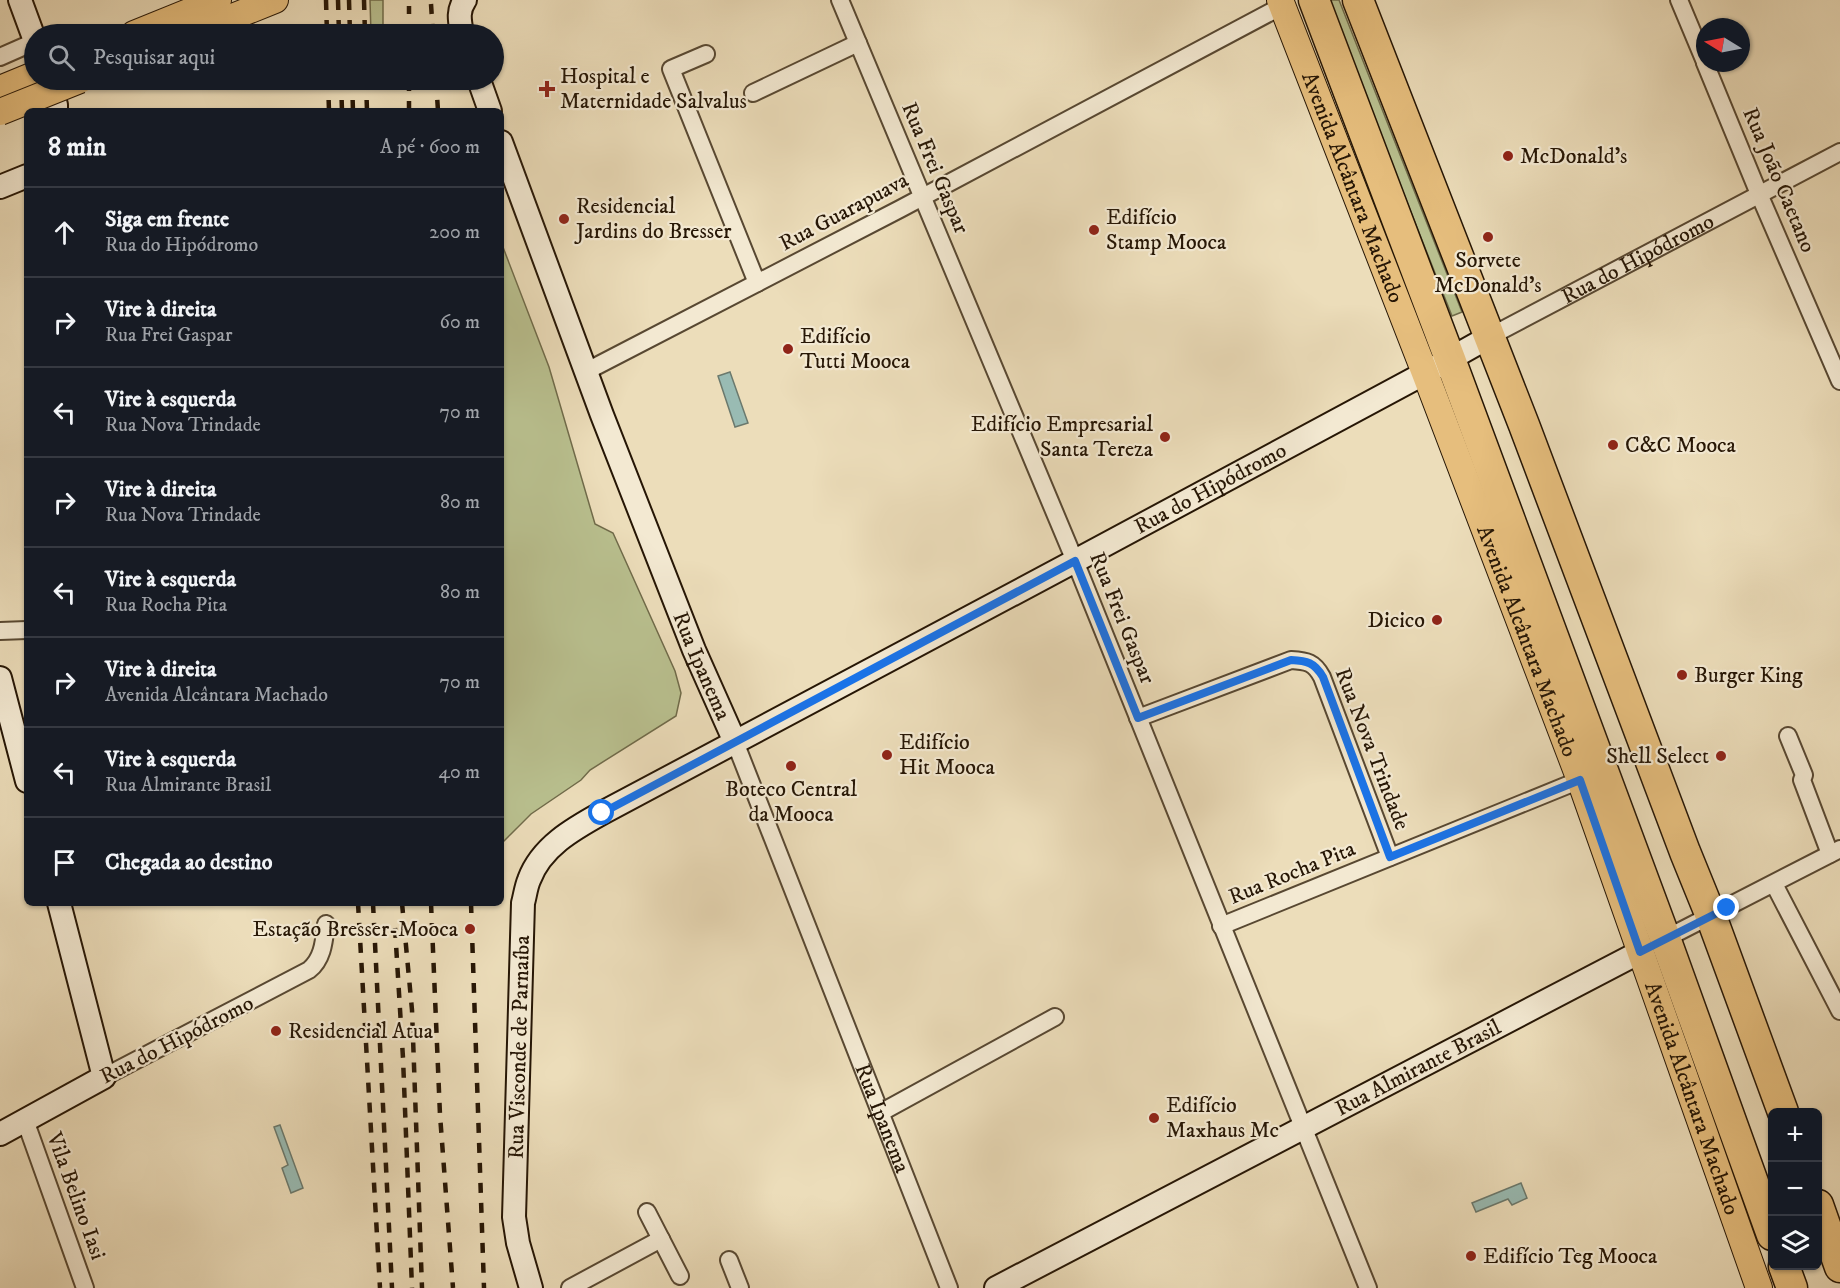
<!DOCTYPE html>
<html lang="pt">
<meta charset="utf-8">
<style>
:root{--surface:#171b24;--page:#20242c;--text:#f1f3f6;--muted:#9ea1a6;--line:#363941}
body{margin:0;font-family:"IM FELL DW Pica",serif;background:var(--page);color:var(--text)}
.controls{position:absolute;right:18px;bottom:18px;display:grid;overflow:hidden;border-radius:9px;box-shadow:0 2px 4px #0004}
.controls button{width:54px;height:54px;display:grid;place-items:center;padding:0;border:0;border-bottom:2px solid var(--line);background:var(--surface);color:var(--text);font:30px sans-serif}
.compass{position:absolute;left:1696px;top:18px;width:54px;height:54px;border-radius:50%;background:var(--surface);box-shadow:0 2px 4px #0004;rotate:280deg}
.stop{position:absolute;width:18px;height:18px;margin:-14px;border:4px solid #1a73e8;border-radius:50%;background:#fff}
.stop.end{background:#1a73e8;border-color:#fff;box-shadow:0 2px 6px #0008}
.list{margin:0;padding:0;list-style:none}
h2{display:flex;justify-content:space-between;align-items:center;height:78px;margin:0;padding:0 24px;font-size:26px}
h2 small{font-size:20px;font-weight:400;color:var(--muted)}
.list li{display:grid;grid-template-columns:39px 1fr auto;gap:18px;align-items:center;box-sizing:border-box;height:90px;padding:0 24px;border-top:2px solid var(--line)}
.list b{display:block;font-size:22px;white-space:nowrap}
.list p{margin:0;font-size:20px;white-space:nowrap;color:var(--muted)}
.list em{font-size:20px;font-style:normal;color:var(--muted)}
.icon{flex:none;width:33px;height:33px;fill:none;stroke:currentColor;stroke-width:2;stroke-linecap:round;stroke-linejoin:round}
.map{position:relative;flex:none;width:1840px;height:1288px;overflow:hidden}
.search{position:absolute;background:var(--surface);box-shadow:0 2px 4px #0004;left:24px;top:24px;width:480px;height:66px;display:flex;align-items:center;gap:15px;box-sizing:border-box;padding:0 21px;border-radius:33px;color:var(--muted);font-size:22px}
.panel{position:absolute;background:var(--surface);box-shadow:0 2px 4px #0004;left:24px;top:108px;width:480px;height:798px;border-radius:9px}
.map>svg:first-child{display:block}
.green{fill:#b9c08f;stroke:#706b4a;stroke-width:1.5}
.water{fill:#99bbb3;stroke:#6b796d;stroke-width:1.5}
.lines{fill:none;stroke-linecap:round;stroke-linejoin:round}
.street-casing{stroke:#584832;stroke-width:20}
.secondary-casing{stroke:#261605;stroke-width:26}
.primary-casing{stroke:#261605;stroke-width:28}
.highway-casing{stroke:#261605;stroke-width:33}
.street{stroke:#f3e9d2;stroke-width:16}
.secondary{stroke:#f3e9d2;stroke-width:22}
.primary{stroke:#e6be7d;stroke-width:26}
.highway{stroke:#e6be7d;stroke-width:30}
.rail{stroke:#261605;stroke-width:4.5;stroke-dasharray:10 10;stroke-linecap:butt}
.primary-bridge-casing{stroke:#261605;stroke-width:28;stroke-linecap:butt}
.primary-bridge{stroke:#e6be7d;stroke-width:26}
.route{stroke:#1a73e8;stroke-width:8}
.poi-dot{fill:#8f2418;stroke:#f3e9d2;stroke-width:2}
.labels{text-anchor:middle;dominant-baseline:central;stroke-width:4.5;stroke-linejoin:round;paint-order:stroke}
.poi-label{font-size:22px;fill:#261605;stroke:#f3e9d2;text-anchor:start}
.street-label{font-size:22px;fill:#261605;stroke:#f3e9d2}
</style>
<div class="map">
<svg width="1840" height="1288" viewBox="0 0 1840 1288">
<rect width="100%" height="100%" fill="#ecddba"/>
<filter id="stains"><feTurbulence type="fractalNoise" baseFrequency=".00333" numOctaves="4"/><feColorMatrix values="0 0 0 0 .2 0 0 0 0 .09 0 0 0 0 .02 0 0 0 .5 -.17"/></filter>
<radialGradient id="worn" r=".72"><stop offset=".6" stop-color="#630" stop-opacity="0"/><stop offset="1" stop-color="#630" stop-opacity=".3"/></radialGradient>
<!-- green -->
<path class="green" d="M370 0H383V34H371Z
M1327 0H1339L1462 312 1452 316Z
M501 242 549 367 595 524 613 533 675 671 681 693 676 716 590 770 581 780 531 814 502 843Z"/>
<!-- water -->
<path class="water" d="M730 372 748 423 735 427 718 376Z
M280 1125 303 1188 291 1193 282 1168 288 1165 274 1127Z
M1521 1183 1527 1198 1512 1205 1508 1199 1476 1212 1472 1203Z"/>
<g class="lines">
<defs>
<g id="street">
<path d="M840 0 1075 561 1368 1288"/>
<path d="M1679 0 1705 62"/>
<path d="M706 54 671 69 757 283"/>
<path d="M0 57 34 42"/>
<path d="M1705 63 1759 194 1840 381"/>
<path d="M753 93 858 43"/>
<path id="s1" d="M1489 337 1840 152"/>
<path d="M585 372 900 209 1282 6"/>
<path d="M0 631 27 630"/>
<path d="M1138 718 1291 660C1307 661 1314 662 1322 677L1390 857"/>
<path d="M1788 736 1804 775 1802 780 1830 854"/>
<path id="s2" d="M735 742 949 1288"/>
<path d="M1774 884 1840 1011"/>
<path d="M1221 926 1580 780"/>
<path d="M1659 942 1840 849"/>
<path d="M104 1077 309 970C323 959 324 941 326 924"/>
<path d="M880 1113 1055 1017"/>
<path d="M25 1120 85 1288"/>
<path d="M647 1212 680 1276"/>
<path d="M729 1260 740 1288"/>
<path d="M570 1288 661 1239"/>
</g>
<g id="secondary">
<path d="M20 0 34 38"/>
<path d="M462 34C460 22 457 11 465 0"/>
<path d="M49 80 56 105V111"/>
<path d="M479 80 490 111"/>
<path id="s3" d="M501 142 602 415 694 650 735 742"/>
<path d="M0 187 27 176"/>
<path d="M0 678 27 781"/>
<path d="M0 1134 104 1077 59 903"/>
<path id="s4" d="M531 1288 518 1243 514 1217 523 903C525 896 526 887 529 880 541 847 573 829 602 813L1075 561 1425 373 1489 337"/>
<path id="s5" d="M996 1288 1640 952"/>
</g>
<g id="primary">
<path id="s6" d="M1280 0 1425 373 1580 780 1759 1288"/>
<path d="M134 34 218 0"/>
<path d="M190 34 275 0"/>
<path d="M0 89 34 75"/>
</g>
<path id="highway" d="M1314 0 1450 359 1665 938 1772 1235
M1358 0 1524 425 1685 852 1711 916 1783 1112
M1818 1205 1840 1267
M1784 1266 1792 1288"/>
</defs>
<!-- street casing -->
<use href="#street" class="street-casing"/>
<!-- secondary casing -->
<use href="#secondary" class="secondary-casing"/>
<!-- primary casing -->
<use href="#primary" class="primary-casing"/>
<!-- highway casing -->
<use href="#highway" class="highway-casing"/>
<!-- street -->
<use href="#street" class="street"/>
<!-- secondary -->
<use href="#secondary" class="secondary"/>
<!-- primary -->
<use href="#primary" class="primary"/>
<!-- highway -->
<use href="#highway" class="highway"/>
<!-- rail -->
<path class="rail" d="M326 0 327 34
M338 0 339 34
M349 0 350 34
M364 0 365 34
M431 4 433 34
M409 34V6
M328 80 329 111
M341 80 342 111
M352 80 353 111
M366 80 367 111
M436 80 438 111
M409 111V80
M358 903 380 1288
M373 903 392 1288
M402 903 412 1010 422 1288
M431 903 440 1115 453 1288
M471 903 484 1288
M395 928 403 1058 412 1288"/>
<defs>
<path id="primary-bridge" d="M0 112 80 80"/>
</defs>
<!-- primary-bridge casing -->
<use href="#primary-bridge" class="primary-bridge-casing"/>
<!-- primary-bridge -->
<use href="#primary-bridge" class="primary-bridge"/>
</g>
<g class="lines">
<!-- route -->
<path class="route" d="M602 813 1075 561 1138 718 1291 660C1307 661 1314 662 1323 677L1390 857 1580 780 1640 952 1727 908"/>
</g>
<!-- markers -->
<g class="poi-dot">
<path d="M544 80h6v6h6v6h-6v6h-6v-6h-6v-6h6z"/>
<circle cx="1508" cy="156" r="6"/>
<circle cx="564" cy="219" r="6"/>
<circle cx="1094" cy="230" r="6"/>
<circle cx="1488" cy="237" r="6"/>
<circle cx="788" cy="349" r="6"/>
<circle cx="1165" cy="437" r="6"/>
<circle cx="1613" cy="445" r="6"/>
<circle cx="1437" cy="620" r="6"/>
<circle cx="1682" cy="675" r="6"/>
<circle cx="887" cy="755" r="6"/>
<circle cx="1721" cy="756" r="6"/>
<circle cx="791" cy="766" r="6"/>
<circle cx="470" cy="929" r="6"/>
<circle cx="276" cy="1031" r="6"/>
<circle cx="1154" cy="1118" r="6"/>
<circle cx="1471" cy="1256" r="6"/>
</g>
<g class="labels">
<!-- poi labels -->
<g class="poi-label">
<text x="560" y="76">Hospital e<tspan x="560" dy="25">Maternidade Salvalus</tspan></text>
<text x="1520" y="156">McDonald's</text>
<text x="576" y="206">Residencial<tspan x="576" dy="25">Jardins do Bresser</tspan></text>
<text x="1106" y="217">Edifício<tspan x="1106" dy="25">Stamp Mooca</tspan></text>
<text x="1488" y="260" text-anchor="middle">Sorvete<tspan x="1488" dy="25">McDonald's</tspan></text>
<text x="800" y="336">Edifício<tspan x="800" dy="25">Tutti Mooca</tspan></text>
<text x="1153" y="424" text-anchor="end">Edifício Empresarial<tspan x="1153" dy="25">Santa Tereza</tspan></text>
<text x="1625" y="445">C&amp;C Mooca</text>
<text x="1425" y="620" text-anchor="end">Dicico</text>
<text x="1694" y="675">Burger King</text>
<text x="899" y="742">Edifício<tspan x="899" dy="25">Hit Mooca</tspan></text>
<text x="1709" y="756" text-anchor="end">Shell Select</text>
<text x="791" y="789" text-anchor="middle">Boteco Central<tspan x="791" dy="25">da Mooca</tspan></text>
<text x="458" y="929" text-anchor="end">Estação Bresser-Mooca</text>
<text x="288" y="1031">Residencial Atua</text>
<text x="1166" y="1105">Edifício<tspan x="1166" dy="25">Maxhaus Mc</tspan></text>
<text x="1483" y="1256">Edifício Teg Mooca</text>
</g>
<!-- street labels -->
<g class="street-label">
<text transform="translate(935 168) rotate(67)">Rua Frei Gaspar</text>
<text transform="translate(1779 180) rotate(67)">Rua João Caetano</text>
<text stroke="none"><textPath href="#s6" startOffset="201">Avenida Alcântara Machado</textPath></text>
<text transform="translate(844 212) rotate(-28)">Rua Guarapuava</text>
<text stroke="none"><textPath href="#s1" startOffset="168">Rua do Hipódromo</textPath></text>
<text stroke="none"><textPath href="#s4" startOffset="1202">Rua do Hipódromo</textPath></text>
<text transform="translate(1122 618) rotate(68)">Rua Frei Gaspar</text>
<text stroke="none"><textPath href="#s6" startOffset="687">Avenida Alcântara Machado</textPath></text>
<text stroke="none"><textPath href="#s3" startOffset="561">Rua Ipanema</textPath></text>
<text transform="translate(1372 749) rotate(69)">Rua Nova Trindade</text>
<text transform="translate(1292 873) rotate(-22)">Rua Rocha Pita</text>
<text transform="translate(177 1040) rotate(-27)">Rua do Hipódromo</text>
<text stroke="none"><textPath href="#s4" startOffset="243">Rua Visconde de Parnaíba</textPath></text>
<text stroke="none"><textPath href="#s5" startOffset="476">Rua Almirante Brasil</textPath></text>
<text stroke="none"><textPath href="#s6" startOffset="1173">Avenida Alcântara Machado</textPath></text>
<text stroke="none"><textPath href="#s2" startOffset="404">Rua Ipanema</textPath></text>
<text transform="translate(76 1196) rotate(70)">Vila Belino Iasi</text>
</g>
</g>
<rect width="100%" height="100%" filter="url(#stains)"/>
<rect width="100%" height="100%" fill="url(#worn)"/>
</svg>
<div class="controls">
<button>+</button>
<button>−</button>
<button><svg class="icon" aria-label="layers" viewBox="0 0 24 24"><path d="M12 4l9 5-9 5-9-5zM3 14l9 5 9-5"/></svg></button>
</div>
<svg class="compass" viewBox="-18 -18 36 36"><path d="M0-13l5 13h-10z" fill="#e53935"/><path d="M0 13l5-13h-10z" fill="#9ea1a6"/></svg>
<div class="stop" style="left:602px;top:813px"></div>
<div class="stop end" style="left:1727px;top:908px"></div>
<div class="search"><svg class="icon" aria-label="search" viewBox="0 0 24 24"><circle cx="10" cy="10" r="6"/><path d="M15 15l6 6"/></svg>Pesquisar aqui</div>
<section class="panel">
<h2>8 min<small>A pé · 600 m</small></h2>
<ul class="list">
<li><svg class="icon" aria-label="ahead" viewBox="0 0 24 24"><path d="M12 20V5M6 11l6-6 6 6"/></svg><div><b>Siga em frente</b><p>Rua do Hipódromo</p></div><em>200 m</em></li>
<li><svg class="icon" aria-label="right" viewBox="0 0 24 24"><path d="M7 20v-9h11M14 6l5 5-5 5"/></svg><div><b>Vire à direita</b><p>Rua Frei Gaspar</p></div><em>60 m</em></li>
<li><svg class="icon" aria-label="left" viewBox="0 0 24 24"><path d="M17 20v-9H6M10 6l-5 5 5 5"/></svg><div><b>Vire à esquerda</b><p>Rua Nova Trindade</p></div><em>70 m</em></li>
<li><svg class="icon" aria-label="right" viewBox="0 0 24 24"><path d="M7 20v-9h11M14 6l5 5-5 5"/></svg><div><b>Vire à direita</b><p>Rua Nova Trindade</p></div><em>80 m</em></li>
<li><svg class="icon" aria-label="left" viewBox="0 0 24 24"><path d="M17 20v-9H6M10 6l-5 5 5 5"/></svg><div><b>Vire à esquerda</b><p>Rua Rocha Pita</p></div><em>80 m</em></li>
<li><svg class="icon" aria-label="right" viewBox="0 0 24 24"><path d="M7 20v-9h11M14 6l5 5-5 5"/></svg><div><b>Vire à direita</b><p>Avenida Alcântara Machado</p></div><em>70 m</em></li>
<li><svg class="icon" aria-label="left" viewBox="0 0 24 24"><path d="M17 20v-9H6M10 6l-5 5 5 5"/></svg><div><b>Vire à esquerda</b><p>Rua Almirante Brasil</p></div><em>40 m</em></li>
<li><svg class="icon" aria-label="arrive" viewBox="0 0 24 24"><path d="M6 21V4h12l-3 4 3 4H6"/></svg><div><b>Chegada ao destino</b></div></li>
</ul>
</section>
</div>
